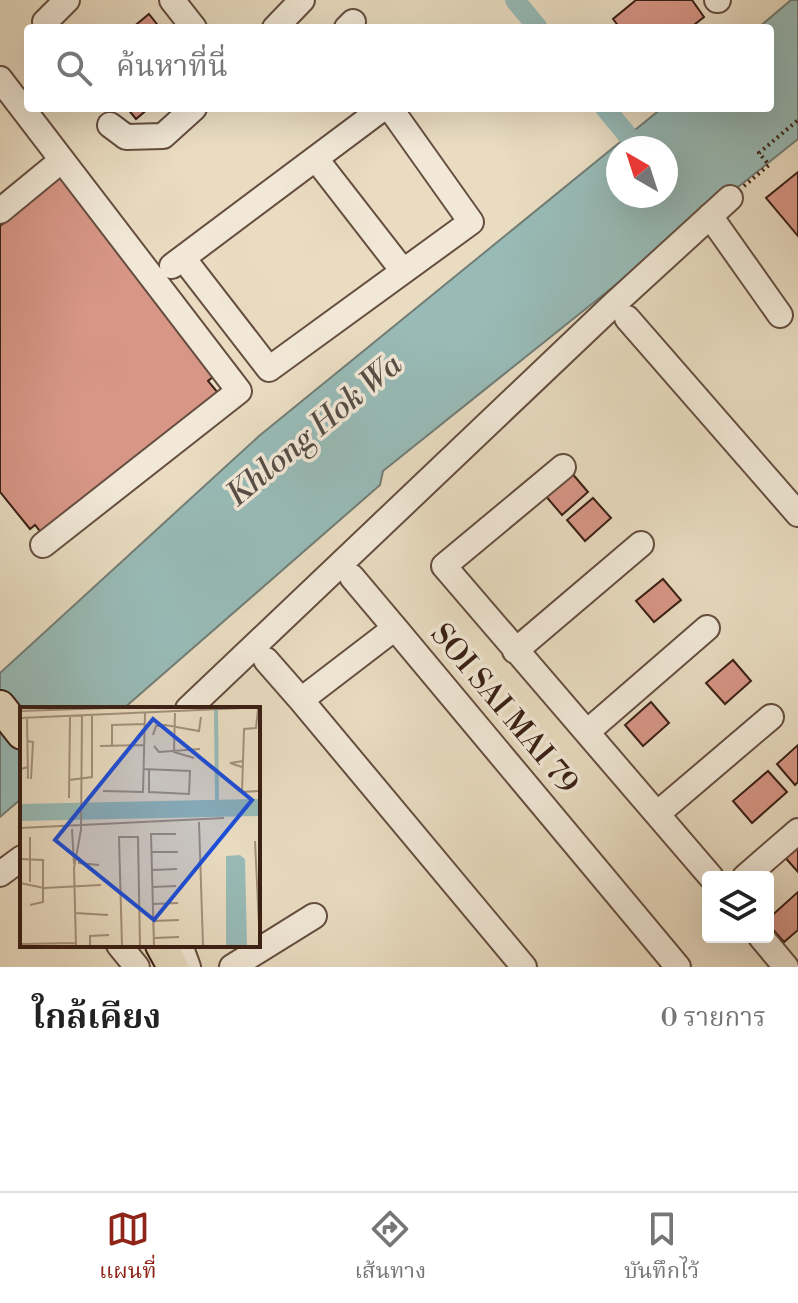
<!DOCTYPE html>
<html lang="th">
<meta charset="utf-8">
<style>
:root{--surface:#fff;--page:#f2f2f2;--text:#222;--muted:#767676;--line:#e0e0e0;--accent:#8f2418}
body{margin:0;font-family:"Libre Bodoni","Noto Serif Thai",serif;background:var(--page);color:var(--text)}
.controls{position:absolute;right:24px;bottom:24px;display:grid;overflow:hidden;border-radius:8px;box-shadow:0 8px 32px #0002}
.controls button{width:72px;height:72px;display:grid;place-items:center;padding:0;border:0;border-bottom:2px solid var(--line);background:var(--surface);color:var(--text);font:40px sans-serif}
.compass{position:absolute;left:606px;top:136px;width:72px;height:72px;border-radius:50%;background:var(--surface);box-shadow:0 8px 32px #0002;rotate:321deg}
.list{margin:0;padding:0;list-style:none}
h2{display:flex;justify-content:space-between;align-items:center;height:104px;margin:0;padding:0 32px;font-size:34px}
h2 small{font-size:26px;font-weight:400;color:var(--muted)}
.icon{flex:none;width:44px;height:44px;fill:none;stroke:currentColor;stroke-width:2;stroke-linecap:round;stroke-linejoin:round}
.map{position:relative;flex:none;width:798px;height:967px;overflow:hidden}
.search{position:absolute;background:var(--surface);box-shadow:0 8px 32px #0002;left:24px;right:24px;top:24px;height:88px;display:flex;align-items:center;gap:20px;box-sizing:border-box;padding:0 28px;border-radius:8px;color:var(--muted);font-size:30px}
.sheet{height:224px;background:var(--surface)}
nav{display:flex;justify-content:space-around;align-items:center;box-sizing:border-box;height:112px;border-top:2px solid var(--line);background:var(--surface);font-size:22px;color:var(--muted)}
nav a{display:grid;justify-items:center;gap:4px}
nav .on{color:var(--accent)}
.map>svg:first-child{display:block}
.water{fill:#98bbb7;stroke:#727d76;stroke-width:2;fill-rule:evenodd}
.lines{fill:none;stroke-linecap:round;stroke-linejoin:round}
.canal{stroke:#98bbb7;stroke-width:20}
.building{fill:#d79686;stroke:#391f15;stroke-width:2}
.minor-casing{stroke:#654e40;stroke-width:28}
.major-casing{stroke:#391f15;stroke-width:34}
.path{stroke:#391f15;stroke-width:4;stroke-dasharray:2 4;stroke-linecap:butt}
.minor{stroke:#f1e8d7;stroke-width:24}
.major{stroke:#e9dcc1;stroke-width:30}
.labels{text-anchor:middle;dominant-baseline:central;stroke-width:7;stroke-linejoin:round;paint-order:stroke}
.street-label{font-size:30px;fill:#391f15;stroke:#f1e8d7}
.water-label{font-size:32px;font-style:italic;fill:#564e46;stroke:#f1e8d7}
.inset-river{fill:none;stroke:#98bbb7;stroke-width:4}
.inset-road{fill:none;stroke:#a3907c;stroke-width:2}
.view{fill:#1d4ed8;fill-opacity:0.15;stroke:#1d4ed8;stroke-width:4}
.inset-edge{fill:none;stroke:#391f15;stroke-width:4}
</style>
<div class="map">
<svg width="798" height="967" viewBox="0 0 798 967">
<rect width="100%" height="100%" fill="#e9dcc1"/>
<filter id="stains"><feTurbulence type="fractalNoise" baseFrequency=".0025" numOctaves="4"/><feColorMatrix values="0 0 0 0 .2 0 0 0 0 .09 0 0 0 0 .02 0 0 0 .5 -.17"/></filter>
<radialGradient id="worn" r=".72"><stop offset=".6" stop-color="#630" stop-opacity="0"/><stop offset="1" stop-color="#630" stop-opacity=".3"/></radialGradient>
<!-- water -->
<path class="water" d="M791 0H798V139L383 471 380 485 123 709H22V798L0 817V673L259 436 662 108H770V28H758ZM618 148H666V196H618Z"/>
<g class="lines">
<!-- canal -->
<path class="canal" d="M515 0 538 28
M605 108 638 148"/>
</g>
<!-- building -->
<path class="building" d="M636 0H692L704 17 690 28H620L613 19Z
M149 14 160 28H132Z
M127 108H149L136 119Z
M798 172V236L766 198Z
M62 176 219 372 208 381 219 394 43 535 35 525 30 529 0 492V226Z
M570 471 588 492 562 515 544 494Z
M593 498 611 518 585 541 567 520Z
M663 579 681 600 654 622 636 601Z
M733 660 751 681 725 704 706 683Z
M651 702 669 723 643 746 625 725Z
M798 745V782L795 785 777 764Z
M768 771 787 792 752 823 733 801Z
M798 841V872L782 854Z
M798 892V930L784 942 768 924V919Z"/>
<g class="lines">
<defs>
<path id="minor" d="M172 0 194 28
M717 0H718
M46 28 45 22 67 0
M275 28 302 0
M347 28 353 22
M0 79 239 391 43 545
M110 125 126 137 163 136 194 108
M316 159 403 271
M0 211 62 160
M710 216 780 315
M183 258 269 369 471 222 390 108
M172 266 383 108
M627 318 798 514
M563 467 444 566 711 877
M352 577 395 628
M515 651 641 544
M266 660 301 700
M188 709 613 305 730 198
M587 732 707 628
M657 814 771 717
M0 874 22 858
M745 877 798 831
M761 937 786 967
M119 945 137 967
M180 945 188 967
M232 967 314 916
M524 967 301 700 395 628 678 967"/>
<path id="major" d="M0 706 22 734
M161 945 173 967"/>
</defs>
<!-- minor casing -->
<use href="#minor" class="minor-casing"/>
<!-- major casing -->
<use href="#major" class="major-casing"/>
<!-- path -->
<path class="path" d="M744 186 769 165 759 153 798 120"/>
<!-- minor -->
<use href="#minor" class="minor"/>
<!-- major -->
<use href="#major" class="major"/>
</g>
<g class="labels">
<!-- street labels -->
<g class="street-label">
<text transform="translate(504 709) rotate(50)">SOI SAI MAI 79</text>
</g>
<!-- water labels -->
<g class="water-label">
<text transform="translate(314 430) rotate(-40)">Khlong Hok Wa</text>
</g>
</g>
<!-- overview -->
<g transform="translate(20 707)">
<rect width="240" height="240" fill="#e9dcc1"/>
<path d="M240 92V109L0 114V97ZM220 148 225 152 227 239H206V149Z" fill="#98bbb7"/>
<path class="inset-river" d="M196 3 197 94"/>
<path class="inset-road" d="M0 4 89 1M155 4 154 45 174 51M7 10 8 72M0 11 224 1M133 28 136 19 145 18 179 24 181 10M7 34 13 35 11 72M80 39 124 38M92 39V18L125 17M134 39 139 45 180 42M222 60 210 56 223 54M124 62 170 64 169 87 129 85V63M49 73 72 70V9M83 84 123 85 125 6M238 84 222 85 224 22 236 21 238 1M1 85V62L8 60M49 91 50 10M179 115 183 239M0 121 204 111M52 122 54 157M10 130V175M235 134 240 239M131 145H158M59 150V156L79 158M0 152 23 153V195L10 198M132 163 157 162M0 176 24 181 81 178M132 180 156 179M133 197 158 196M55 206 88 208M133 214 159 213M134 231 159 230M1 237 56 236M56 239 54 161 61 123 62 9M70 239V229L89 228M102 239 99 130H118L120 239M134 239 131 127H156"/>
<path class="view" d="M133 12 232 93 134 213 35 133Z"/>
<rect width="240" height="240" class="inset-edge"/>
</g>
<rect width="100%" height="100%" filter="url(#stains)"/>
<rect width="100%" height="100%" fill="url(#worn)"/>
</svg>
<div class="controls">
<button><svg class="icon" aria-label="layers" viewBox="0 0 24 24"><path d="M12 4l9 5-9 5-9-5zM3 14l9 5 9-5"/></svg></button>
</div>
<svg class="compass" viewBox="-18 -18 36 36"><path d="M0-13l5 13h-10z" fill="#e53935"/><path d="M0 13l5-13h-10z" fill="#767676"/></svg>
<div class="search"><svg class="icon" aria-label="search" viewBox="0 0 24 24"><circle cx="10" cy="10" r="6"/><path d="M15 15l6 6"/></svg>ค้นหาที่นี่</div>
</div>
<section class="sheet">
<h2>ใกล้เคียง<small>0 รายการ</small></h2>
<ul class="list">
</ul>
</section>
<nav>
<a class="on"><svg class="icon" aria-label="map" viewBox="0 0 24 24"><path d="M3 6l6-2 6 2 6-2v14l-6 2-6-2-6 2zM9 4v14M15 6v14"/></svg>แผนที่</a>
<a><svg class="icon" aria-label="directions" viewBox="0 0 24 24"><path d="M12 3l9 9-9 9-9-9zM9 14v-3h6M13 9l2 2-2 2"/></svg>เส้นทาง</a>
<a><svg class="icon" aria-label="saved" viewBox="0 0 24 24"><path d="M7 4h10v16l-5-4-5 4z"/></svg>บันทึกไว้</a>
</nav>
